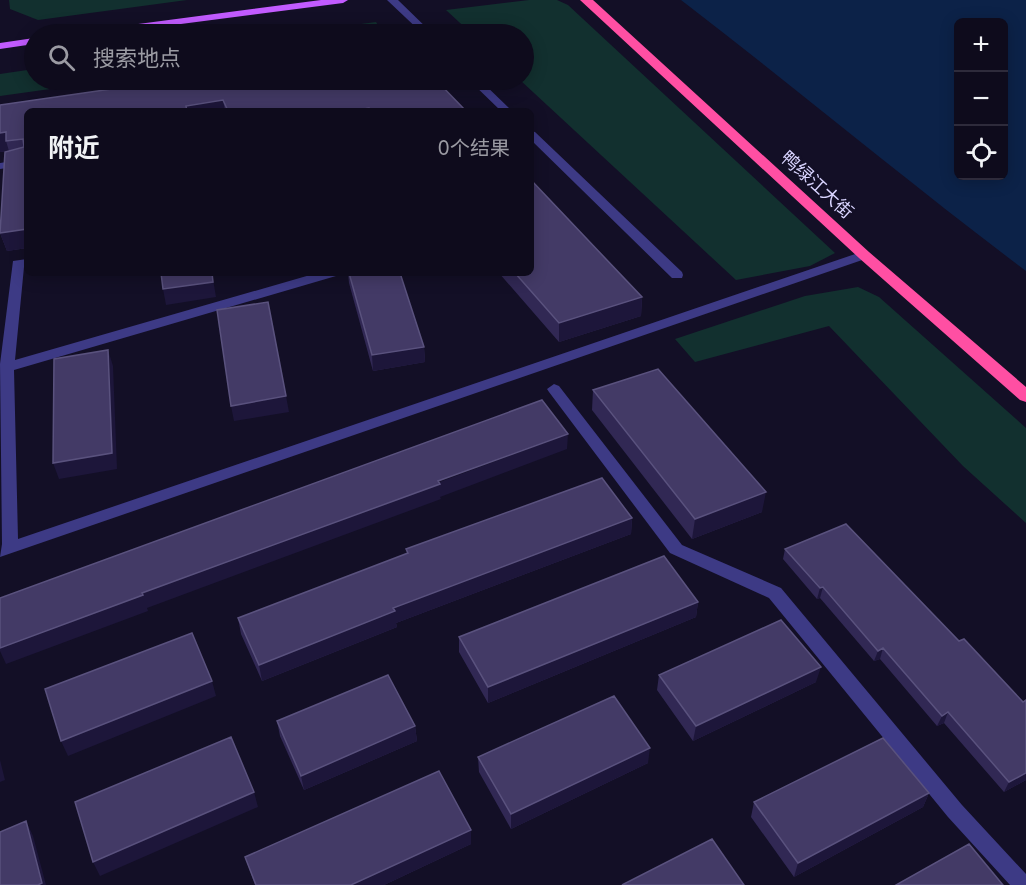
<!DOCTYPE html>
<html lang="zh">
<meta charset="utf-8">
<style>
:root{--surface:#0e0b1c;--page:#171425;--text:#f1f3f6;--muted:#9b9ba3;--line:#2e2b3b}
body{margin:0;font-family:Overpass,"Noto Sans SC",sans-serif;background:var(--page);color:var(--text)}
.controls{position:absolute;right:18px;top:18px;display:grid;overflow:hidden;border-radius:9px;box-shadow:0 3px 15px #0003}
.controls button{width:54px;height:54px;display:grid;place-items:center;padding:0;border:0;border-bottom:2px solid var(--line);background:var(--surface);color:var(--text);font:30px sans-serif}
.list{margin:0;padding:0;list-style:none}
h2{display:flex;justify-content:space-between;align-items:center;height:78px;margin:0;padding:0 24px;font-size:26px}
h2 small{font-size:20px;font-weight:400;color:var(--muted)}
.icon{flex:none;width:33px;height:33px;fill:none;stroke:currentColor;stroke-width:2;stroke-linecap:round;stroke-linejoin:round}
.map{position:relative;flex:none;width:1026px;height:885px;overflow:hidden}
.search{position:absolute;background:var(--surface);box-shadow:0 3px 15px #0003;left:24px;top:24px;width:510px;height:66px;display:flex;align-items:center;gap:15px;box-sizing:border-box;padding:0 21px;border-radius:33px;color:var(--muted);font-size:22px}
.panel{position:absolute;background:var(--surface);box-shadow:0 3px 15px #0003;left:24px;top:108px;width:510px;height:168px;border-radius:9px}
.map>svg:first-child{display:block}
.green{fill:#12302f}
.water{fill:#0c2248;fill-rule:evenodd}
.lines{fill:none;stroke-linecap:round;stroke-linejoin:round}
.minor{fill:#3d3a85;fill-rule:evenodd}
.major{fill:#c25bff;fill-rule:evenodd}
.highway{fill:#ff4fa3;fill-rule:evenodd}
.wall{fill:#312854}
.shaded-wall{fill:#1d163a}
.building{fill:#433a66;stroke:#5a527e;stroke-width:1.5}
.labels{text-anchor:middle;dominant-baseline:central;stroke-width:4.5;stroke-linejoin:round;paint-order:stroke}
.street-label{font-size:18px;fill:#d9d4ff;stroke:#130f26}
</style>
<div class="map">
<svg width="1026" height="885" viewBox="0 0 1026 885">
<rect width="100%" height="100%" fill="#130f26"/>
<!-- green -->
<path class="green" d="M9 0H187L38 20 10 9Z
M529 0H557L568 5 835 253 810 266 736 280 520 80H524V34H472L446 10Z
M376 22 383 34H286Z
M34 69V80H115L0 96V74Z
M858 287 879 297 1026 428V523L963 466 829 326 695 362 675 339 805 296Z"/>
<!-- water -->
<path class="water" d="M681 0H1026V271C909 183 797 89 681 0ZM958 22H1004V176H958Z"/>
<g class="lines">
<!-- minor -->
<path class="minor" d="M387 0H398L433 34H423Z
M469 80H480L512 111H501Z
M531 131 535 132 682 272 683 275 682 278H672L531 140Z
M27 159V165L0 169V163Z
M864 251 870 255 868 258 0 557 2 544 0 364 13 261 27 259V267H24L15 360 317 273H337L336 276 14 370 18 539Z
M554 384 559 386 682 545 781 588 962 805 1026 874V885H1010L948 817 769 598 670 553 549 392 547 389Z"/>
<!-- major -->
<path class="major" d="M321 0H348L343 3 104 34H80L85 31Z
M34 38V44L0 49V43Z"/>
<!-- highway -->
<path class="highway" d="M580 0H593L869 252 1026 387V402L1020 400 859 258Z"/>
</g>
<!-- wall -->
<path class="wall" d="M174 80 466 111H27V248L7 251 0 233 9 151 0 152V105Z
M348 273H400L424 347 425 362 373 371 349 283Z
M499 273H531L642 297 641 316 559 342Z
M593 390 762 512 692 539 592 410Z
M632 518 631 534 396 623 397 627 262 681 241 634 238 618 407 554 406 549Z
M785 549 1026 780 1004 792 944 723 937 726 880 659 874 661 820 598 817 599 783 559Z
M698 602 696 617 488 703 459 652V637Z
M659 675 816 682 693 741 657 690Z
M277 721 415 726 417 741 304 790 280 736Z
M478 757 648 763 511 829 479 772Z
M929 793 923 807 794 877 751 817 754 802Z
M471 830V844L384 885H255L245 857Z"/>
<!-- shaded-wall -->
<path class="shaded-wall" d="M223 100 225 111H187L186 106Z
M369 108 370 111H352Z
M6 132V141L9 151 0 152V133Z
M27 229V248L7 251 0 233Z
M212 273 216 297 166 305 163 289Z
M642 297 641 316 559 342V323Z
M424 347 425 362 373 371 372 355Z
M108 350 113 366 117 469 59 479 53 463Z
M286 396 289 412 234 421 231 406Z
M568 434 567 449 440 497 441 499 147 608 148 611 6 664 0 651V648L142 593Z
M766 492 762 512 692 539 695 519Z
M632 518 631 534 396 623 397 627 262 681 259 665 393 608Z
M823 587 820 598 817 599 820 588Z
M698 602 696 617 488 703V687Z
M883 648 880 659 874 661 878 651Z
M821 667 816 682 693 741 696 726Z
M212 681 216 696 68 756 61 741Z
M948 712 944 723 937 726 942 716Z
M415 726 417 741 304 790 301 776Z
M650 748 648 763 511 829V814Z
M0 760 5 780 0 782Z
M1026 773V780L1004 792 1009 782Z
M254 792 258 807 100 876 93 862Z
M929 793 923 807 794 877 798 863Z
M26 821 33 836 46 885H38Z
M471 830V844L384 885H351Z"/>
<!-- building -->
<path class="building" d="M174 80H436L466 111H372L369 108 352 111H228L223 100 186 106 187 111H27V229L0 233 5 152 24 147 23 139 6 141V132L0 133V105Z
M531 180 642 297 559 323 515 273H531Z
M161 273H212L213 282 163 289Z
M349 273H400L424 347 372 355Z
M268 302 286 396 231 406 217 310Z
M108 350 112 453 53 463 54 359Z
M658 369 766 492 695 519 593 390Z
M542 400 568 434 438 481 440 484 142 593 143 595 0 648V598Z
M602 478 632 518 393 608 395 611 259 665 238 618 408 553 406 549Z
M846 524 959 641 964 639 1023 702 1026 700V773L1009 782 948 712 942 716 883 648 878 651 823 587 820 588 785 549Z
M664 556 698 602 488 687 459 637Z
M781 620 821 667 696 726 659 675Z
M192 633 212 681 61 741 45 689Z
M388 675 415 726 301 776 277 721Z
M614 696 650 748 511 814 478 757Z
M231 737 254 792 93 862 75 802Z
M883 738 929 793 798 863 754 802Z
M439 771 471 830 351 885H256L245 857Z
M26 821 42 883 38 885H0V832Z
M712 839 744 885H622Z
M969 844 1003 885H896Z"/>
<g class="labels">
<!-- street labels -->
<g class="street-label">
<text transform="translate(816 186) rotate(42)">鸭绿江大街</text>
</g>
</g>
</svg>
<div class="controls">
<button>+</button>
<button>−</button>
<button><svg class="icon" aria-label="locate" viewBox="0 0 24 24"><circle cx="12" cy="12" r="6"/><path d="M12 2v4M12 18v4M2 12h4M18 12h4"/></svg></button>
</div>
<div class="search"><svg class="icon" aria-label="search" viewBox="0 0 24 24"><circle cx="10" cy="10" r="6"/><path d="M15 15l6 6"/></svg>搜索地点</div>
<section class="panel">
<h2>附近<small>0个结果</small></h2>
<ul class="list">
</ul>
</section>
</div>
